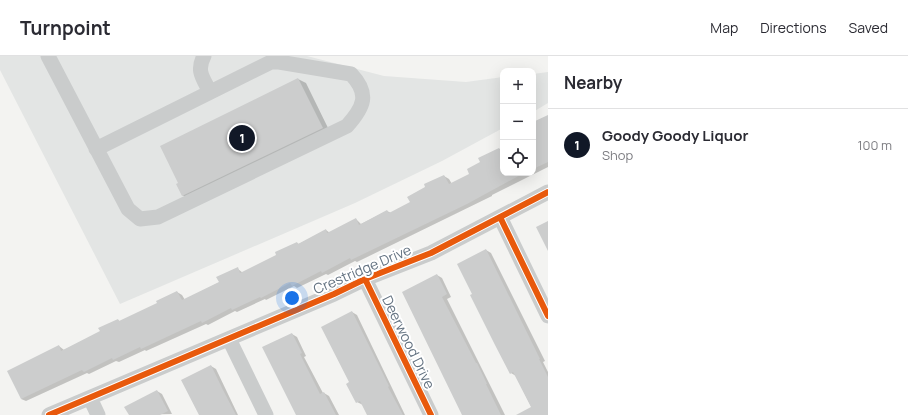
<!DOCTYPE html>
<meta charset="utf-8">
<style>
:root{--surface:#fff;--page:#f7f7f7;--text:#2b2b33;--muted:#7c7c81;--line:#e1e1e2;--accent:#111827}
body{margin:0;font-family:Manrope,sans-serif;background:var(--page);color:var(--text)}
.controls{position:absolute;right:12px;top:12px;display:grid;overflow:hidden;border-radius:8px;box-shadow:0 4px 16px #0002}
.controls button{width:36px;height:36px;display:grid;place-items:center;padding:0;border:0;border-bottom:1px solid var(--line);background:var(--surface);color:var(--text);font:20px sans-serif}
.you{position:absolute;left:292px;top:242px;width:14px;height:14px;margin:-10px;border:3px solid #fff;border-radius:50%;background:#1a73e8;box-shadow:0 0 0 6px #1a73e833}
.badge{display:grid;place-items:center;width:26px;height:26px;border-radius:50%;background:var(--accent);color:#fff;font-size:13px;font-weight:700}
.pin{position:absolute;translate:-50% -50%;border:2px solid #fff;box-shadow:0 1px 4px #0006}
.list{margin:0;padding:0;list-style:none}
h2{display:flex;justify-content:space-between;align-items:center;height:52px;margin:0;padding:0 16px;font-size:17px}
h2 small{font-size:13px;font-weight:400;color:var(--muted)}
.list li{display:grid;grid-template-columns:26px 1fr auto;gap:12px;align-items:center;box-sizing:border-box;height:72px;padding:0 16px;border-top:1px solid var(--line)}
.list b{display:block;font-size:15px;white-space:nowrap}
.list p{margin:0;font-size:13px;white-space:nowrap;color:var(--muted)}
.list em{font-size:13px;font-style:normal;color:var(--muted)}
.icon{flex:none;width:22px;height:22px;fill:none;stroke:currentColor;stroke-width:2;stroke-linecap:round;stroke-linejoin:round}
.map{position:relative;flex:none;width:548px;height:359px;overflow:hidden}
header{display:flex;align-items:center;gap:24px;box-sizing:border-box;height:56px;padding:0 20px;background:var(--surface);border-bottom:1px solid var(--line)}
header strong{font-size:19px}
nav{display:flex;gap:22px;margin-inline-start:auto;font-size:14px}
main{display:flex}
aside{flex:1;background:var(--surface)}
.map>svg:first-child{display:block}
.built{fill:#e3e5e4}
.shadow{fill:#0003}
.building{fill:#cccdcd}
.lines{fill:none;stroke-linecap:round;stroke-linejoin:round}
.minor{stroke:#cacccc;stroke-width:15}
.cycleway-casing{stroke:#fff;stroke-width:8}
.cycleway{stroke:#e8590c;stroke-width:6}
.labels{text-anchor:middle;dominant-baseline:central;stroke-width:4;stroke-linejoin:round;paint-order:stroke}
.street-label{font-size:14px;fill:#637281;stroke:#fff}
</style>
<header>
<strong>Turnpoint</strong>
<nav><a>Map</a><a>Directions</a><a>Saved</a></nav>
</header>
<main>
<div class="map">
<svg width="548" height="359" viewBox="0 0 548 359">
<rect width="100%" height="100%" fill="#f3f3f1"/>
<!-- built -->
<path class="built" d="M0 0H307L384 20 466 26 503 21V72L442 105 355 147 120 248 0 14Z
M548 16V47L533 56V18Z"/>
<!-- shadow -->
<path class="shadow" d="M298 23 306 27 330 76 190 143 182 139Z
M548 60V111L492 139V140L357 206 355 205 328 219 326 218 297 232 294 230 266 244 265 243 237 256 235 255 208 269 206 268 146 295 145 294 119 306 116 305 89 318 87 317 26 345 21 343 59 290 64 294 101 276 118 264 121 266 159 248 177 236 182 239 185 244 220 226 238 213 243 217 278 199 297 187 299 188 326 174 330 177 356 163 361 168 387 155 391 157 411 147 444 120 449 123 452 128 471 118 482 106 480 103 503 91V117H533V77Z
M486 194 491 197 545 305 543 306 548 316V359H530L532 352 516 320 511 317 473 238Z
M437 219 442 222 451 241 447 243 505 359H463Z
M352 256 357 259 405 359H368L363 349 357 346 350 327Z
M292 278 297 281 306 300 304 301 323 337H324L329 340 339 359H297Z
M211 310 216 313 238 359H200Z
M157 335 162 338 172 358 130 359Z"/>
<!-- building -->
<path class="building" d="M298 22 323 72 182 140 176 128 178 127 160 90Z
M548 59V106L533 113V66Z
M499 92 503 100V117H524L467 148 351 204 350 202 322 217 321 215 292 230 290 227 261 242 260 241 232 254 231 252 202 267 201 265 141 293 140 291 113 304 112 302 84 316 82 314 21 343 7 315 59 289 61 295 100 275 98 272 118 263 119 265 157 247 156 245 177 235 182 244 219 226 216 221 238 211 240 217 276 199 275 196 297 186 298 188 326 173 327 177 356 162 359 169 387 154 389 157 410 146 407 141 425 131 424 128 444 119 449 128 469 118 467 113 480 106 478 102Z
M548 165V195L536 171Z
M486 193 540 303H539L548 321V359H516L531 351 513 316 510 318 495 289 470 239 472 238 457 208Z
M437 218 447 238 442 241 476 307H477L487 328H486L501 359H462L402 236Z
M352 255 389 330 388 331 403 359H367L360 345 356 347 346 328 349 326 321 271Z
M292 277 302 297 300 298 320 338 324 336 336 359H296L262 291Z
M211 309 222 332 236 359H199L181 324Z
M157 334 168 355 160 359H129L124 351Z"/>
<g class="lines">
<!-- minor -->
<path class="minor" d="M48 0 128 153 140 163 158 161 347 70C364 51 370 38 351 18L279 6H271L96 93
M204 0C196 15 203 22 210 36
M500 161 548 260
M365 223 431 359
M229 283 266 359
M90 342 98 359
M49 359 334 238 365 223 431 197 548 136"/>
<defs>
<path id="cycleway" d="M500 161 548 260
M365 223 431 359
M49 359 334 238 365 223 431 197 548 136"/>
</defs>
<!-- cycleway casing -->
<use href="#cycleway" class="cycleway-casing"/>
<!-- cycleway -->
<use href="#cycleway" class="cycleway"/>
</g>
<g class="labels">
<!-- street labels -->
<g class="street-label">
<text transform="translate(362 213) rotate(-23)">Crestridge Drive</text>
<text transform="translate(409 286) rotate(64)">Deerwood Drive</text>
</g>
</g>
</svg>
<div class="controls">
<button>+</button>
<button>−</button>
<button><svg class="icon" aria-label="locate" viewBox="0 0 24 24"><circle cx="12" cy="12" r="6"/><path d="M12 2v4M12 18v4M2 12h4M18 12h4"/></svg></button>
</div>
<div class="you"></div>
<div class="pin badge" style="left:242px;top:82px">1</div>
</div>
<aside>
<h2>Nearby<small></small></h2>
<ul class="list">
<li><span class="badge">1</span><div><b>Goody Goody Liquor</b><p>Shop</p></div><em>100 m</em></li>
</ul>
</aside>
</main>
